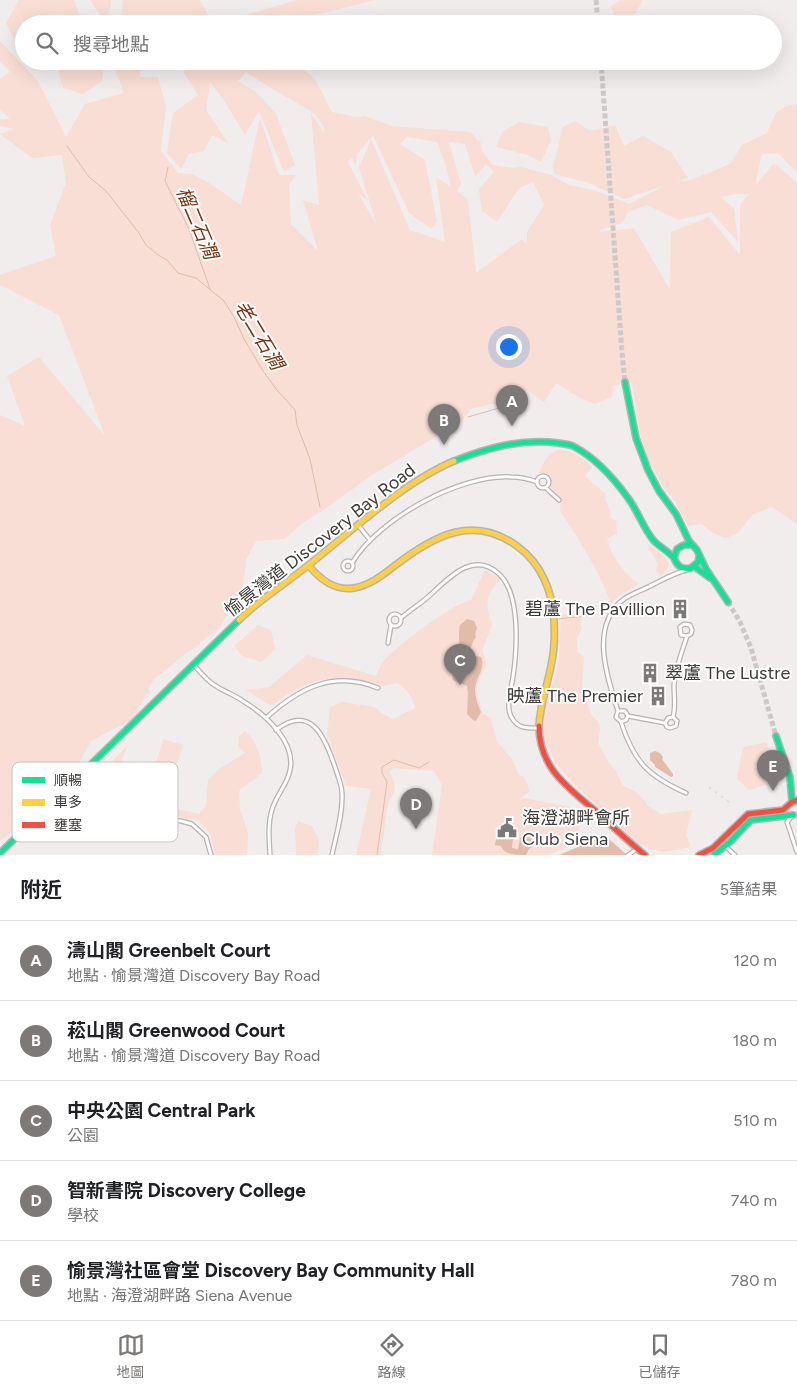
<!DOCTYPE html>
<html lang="zh-TW">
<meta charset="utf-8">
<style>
:root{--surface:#fff;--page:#f6f6f6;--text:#202124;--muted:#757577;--line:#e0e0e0;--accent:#7c7977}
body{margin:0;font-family:Figtree,"Noto Sans TC",sans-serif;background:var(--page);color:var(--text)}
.you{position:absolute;left:508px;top:346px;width:18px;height:18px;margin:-12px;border:4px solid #fff;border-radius:50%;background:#1a73e8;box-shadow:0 0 0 8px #1a73e833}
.badge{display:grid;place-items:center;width:32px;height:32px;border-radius:50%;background:var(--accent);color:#fff;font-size:16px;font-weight:700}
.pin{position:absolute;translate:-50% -41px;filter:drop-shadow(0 1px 2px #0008)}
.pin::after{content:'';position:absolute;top:26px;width:18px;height:15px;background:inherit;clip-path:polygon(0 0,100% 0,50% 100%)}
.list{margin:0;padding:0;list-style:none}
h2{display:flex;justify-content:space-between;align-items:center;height:65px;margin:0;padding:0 20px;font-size:21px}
h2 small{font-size:16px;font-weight:400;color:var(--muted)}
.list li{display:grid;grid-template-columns:32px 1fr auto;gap:15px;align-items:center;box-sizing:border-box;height:80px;padding:0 20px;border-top:1px solid var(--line)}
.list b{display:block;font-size:19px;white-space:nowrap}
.list p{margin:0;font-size:16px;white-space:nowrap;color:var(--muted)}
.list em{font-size:16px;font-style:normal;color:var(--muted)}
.icon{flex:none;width:28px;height:28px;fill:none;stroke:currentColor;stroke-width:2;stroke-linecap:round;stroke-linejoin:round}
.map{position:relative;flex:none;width:797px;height:855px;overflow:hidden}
.search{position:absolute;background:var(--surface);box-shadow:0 5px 20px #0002;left:15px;right:15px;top:15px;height:55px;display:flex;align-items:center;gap:12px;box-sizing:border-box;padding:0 18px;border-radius:28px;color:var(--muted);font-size:19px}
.sheet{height:465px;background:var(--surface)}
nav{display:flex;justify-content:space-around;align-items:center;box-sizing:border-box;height:70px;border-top:1px solid var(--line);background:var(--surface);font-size:14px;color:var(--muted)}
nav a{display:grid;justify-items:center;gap:2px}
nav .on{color:var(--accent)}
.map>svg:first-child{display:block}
.green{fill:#f8ded4;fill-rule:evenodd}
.water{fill:#e2bbaa}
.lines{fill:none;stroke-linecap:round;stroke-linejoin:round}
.stream{stroke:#e2bbaa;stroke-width:1}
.secondary-tunnel{stroke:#cdc9c8;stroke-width:5;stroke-dasharray:5 2.5;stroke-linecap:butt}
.street-casing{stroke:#b7b3b2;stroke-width:5.5}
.fast-casing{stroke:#b7b3b2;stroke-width:8}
.slow-casing{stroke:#b7b3b2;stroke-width:8}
.jam-casing{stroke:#b7b3b2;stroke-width:8}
.street{stroke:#fdfcfc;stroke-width:3}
.fast{stroke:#16e098;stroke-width:5}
.slow{stroke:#ffcf43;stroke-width:5}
.jam{stroke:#f24e42;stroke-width:5}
.rail{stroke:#d4d3d2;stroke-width:1;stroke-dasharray:2.5 5;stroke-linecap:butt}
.labels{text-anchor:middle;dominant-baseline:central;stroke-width:4;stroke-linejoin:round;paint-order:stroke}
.street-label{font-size:18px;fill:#3d3a38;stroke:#fff}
.poi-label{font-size:18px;fill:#3d3a38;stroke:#fff;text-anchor:end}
.water-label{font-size:19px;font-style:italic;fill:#783514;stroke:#fff}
.key{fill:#fff;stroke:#c5c4c3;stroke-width:1}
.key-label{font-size:14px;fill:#3d3a38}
</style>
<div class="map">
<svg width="797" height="855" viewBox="0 0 797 855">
<rect width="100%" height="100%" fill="#f1edec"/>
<!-- green -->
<path class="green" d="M19 0H74L83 24H25L22 18 17 45 6 23Z
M90 0H111L108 24H106Z
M123 0H200L213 24H149L141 16 138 24H120Z
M297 0H375L277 24 239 17Z
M621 0H643L635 14 616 21 611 6Z
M0 41 38 81 66 137 85 104 124 93 112 61H141L140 77H158L166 106 161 151 178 173 192 174 209 183 241 205 260 118 279 175H296L289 185 291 224 318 251 303 200 319 205 311 113 325 134 323 126 314 113 266 85 246 72 238 81 256 92 276 114 295 165 284 172 259 111 245 135 223 99 210 82 206 110 228 143 212 135 204 151 189 154 181 169 167 153 173 113 198 95 184 73 181 61H283C292 70 295 67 305 71 318 78 325 100 332 112L357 117 365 116 392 126 471 132 478 141 480 140 482 151 493 165 514 168 521 167 551 175 569 185 594 190 629 204 666 185 624 199 589 183 555 174 553 167 563 127 575 121 590 131 615 125 624 146 643 136 671 152 688 178 676 182 691 180 730 164 742 145 767 133 776 113 786 106 797 104V173L778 153 762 154 756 181 757 184 774 163 797 183V524L772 507 752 515 738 533 726 538 713 533 702 524 688 526 674 500 662 485 648 459 641 438 632 383 614 385 612 397 595 404 580 398 556 383 544 402 527 390 515 407 491 404 470 409C461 424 459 428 442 433L372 475 322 511 304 522 285 539 256 541 246 560 243 588 220 627 154 679 133 719 91 741 68 782 0 841V415L25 426 7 376 39 357 105 436 59 315 0 285V275L56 256 50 225 66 183 62 155 32 158 0 134 14 129 0 126V119H10L0 110V79L10 72 0 61ZM373 135 409 213 431 229 437 222 425 160 400 144 407 137 437 142 445 163 451 187 436 177 445 242 410 230 371 139 359 168 377 226 358 193 368 201 348 162 352 157 356 166 357 154ZM449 142 465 144 475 177 486 164 494 172 479 189 482 211 497 222 519 188 533 182 544 205 527 232V244L522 239 476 273 468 200 457 191 461 184ZM736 194H749L740 205V255L709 217 671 232 670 290 634 228 599 232 600 230 622 223 628 212 647 205 678 220 711 212 738 242 734 208 721 197Z
M58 61H104L102 81 83 94 63 88 57 66Z
M519 122 548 127 551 140 541 162 528 155 496 147 502 132Z
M558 450C572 449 583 458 592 467L585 476 602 491 604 492 606 495 605 499 611 513 610 518 616 521 617 534 607 538C612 558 623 572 639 584L620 595 611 603C598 570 580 540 560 511L561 498 550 487 553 480 546 474 539 473C543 463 548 453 558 450Z
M647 545H649C659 552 680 564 660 576L656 570 658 564Z
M485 570 500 579C485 596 485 605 492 625L482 651C491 669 483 667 478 682 475 692 480 704 483 714L491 718 497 742 512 759 519 775 524 777 530 791 521 798V801L523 798 575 808 573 824 580 825 575 844 548 855H432L442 785 434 771 394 768 389 771 395 784 394 793 388 803 381 851 384 855H356L371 789 346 786 327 734 330 707 342 702 368 706 377 708 381 713 393 719 415 708C413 696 406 690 398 683L382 686 372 682 339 678 320 680 294 690 271 706 246 690 269 687 307 655 376 676C378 672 380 666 383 662 397 645 451 605 471 600Z
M561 614 585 615 580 621 582 628 577 638V652L584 656 582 692 587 699 591 714 599 723 600 729 598 743 609 763 616 771 623 786 638 793 649 807 661 814 692 810 686 835 691 847 663 852 638 844 574 784 555 762 544 738 543 714 559 660Z
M258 625 271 630 275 649 261 662 242 656 234 646Z
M245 731C257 741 262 758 262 773L239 791 240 808 248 834 247 855H215L210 834 199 821 184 818 159 816 136 808 108 778 114 759 128 745 120 764 117 778 127 792 145 802 199 814 206 806 208 780 219 769 245 753 238 746 239 736Z
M163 739 183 745 173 777 154 771Z
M766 742 781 780 749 790 737 779 743 747Z
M298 821 312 826 319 839 318 855H296L295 829Z"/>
<!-- water -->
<path class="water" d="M467 619 474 621 477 628 475 634 476 637C472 641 473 644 471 647 468 656 457 653 450 655L449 651 458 647C460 641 458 632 460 625Z
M476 656 481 657C486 668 476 677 475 689 475 697 478 705 481 712L476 721 473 720 467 714 468 693 467 686 453 680 452 675 455 663Z
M655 751 660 753 663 757 662 759 673 774V776L671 777 655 767V765L650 760V753Z
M497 835 513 838 512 848 518 849 520 839 522 836 533 839 536 844 529 849 526 855C516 855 504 855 501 846L495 845Z
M602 837 608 838 627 855H559Z"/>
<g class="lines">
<!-- stream -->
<path class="stream" d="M67 146 89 177 106 191 139 233 146 245 158 255 167 260 178 273 196 278 224 301 235 319 244 339 263 371 277 390 295 410 297 425 310 459 320 507
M168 167 165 181 189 229 210 289
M468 417 499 408
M559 619 593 615
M377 855 387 782 382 773V767L394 760 419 768 429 762"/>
<!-- secondary-tunnel -->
<path class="secondary-tunnel" d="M596 0 598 24
M601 61 622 353 625 382
M728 602 740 622 751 648 776 736"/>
<defs>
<path id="street" d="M537 482a6 6 0 1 1 12 0a6 6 0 1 1-12 0Z
M546 488 559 500
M358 525 370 540
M343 566a5 5 0 1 1 10 0a5 5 0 1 1-10 0Z
M352 563C378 519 460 474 511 477 520 477 529 479 537 482
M389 620a6 6 0 1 1 12 0a6 6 0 1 1-12 0Z
M401 618C410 610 420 604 428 597 447 580 473 549 499 574 521 594 517 650 513 677 511 690 505 707 512 718 518 729 528 728 539 728
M388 643 391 625
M194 665C200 672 207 681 216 686 225 692 237 696 246 703 267 716 296 743 290 770 288 782 280 791 275 802 267 818 269 838 270 855
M618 711H625L628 716
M628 716 626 720 621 722 616 717 618 711C607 677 589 625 624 599 631 594 640 591 648 587 661 581 673 573 687 570
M628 716 665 723 667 727 670 728 676 726 677 721 673 717C676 706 674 697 674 686 675 669 682 652 687 636L691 634 692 630 690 625 684 624 680 627 681 635 687 636
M266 718C299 688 333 670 378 688
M621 722C634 762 648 776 686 793
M665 723 668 718 673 717
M276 730C310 704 324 735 334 764 337 774 342 784 342 794 343 814 336 835 332 855
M91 764 106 781 118 805 145 818 181 821 192 824 206 837 211 855
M792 816 787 822 797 852
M725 846 735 855
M628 855 634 851"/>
<path id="fast" d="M625 382 636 438 648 470 659 491 676 514 689 541 697 550 706 569 728 602
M454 461C487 448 522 438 558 443 563 444 568 444 573 446 596 458 613 477 628 498 638 511 643 528 654 541 660 547 668 551 674 558
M691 545H684L677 549 674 558C677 566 682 570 691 568L698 562 699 557
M695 567 710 578
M776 736 790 777 792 802
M0 853 239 620
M714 855 730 842 751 820 793 815"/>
<path id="slow" d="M309 566C321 580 335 591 354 588 371 585 384 574 397 564 434 536 473 514 517 546 541 563 553 592 554 621 555 636 554 652 551 666 547 686 540 705 539 726
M239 620C260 599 287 583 311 563 353 530 404 482 454 461"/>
<path id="jam" d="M539 726C539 769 569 788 599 814 614 828 629 842 645 855
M699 855 713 848 748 814 783 810 792 802 797 800"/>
</defs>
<!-- street casing -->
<use href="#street" class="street-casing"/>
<!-- fast casing -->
<use href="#fast" class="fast-casing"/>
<!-- slow casing -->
<use href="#slow" class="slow-casing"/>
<!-- jam casing -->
<use href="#jam" class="jam-casing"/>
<!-- street -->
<use href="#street" class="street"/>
<!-- fast -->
<use href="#fast" class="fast"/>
<!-- slow -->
<use href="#slow" class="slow"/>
<!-- jam -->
<use href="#jam" class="jam"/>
<!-- rail -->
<path class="rail" d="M709 787 733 805"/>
</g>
<!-- icons -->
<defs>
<symbol id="building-bare" viewBox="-9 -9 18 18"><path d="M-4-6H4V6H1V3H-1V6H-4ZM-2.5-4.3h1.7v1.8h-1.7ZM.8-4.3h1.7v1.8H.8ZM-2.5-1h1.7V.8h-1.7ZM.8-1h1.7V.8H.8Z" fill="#7c7977" stroke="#fff" stroke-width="2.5" paint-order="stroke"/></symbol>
<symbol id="civic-bare" viewBox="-9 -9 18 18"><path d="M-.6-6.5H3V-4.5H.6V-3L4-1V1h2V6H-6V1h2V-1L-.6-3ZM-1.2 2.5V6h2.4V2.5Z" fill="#7c7977" stroke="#fff" stroke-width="2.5" paint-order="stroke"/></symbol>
</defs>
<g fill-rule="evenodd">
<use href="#building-bare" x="666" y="595" width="28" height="28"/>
<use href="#building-bare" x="636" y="659" width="28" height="28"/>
<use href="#building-bare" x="644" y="682" width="28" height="28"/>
<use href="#civic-bare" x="493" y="814" width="28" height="28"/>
</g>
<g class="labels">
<!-- street labels -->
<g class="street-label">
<text transform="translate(320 540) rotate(-38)">愉景灣道 Discovery Bay Road</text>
</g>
<!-- poi labels -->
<g class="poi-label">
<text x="665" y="609">碧蘆 The Pavillion</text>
<text x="665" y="673" text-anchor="start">翠蘆 The Lustre</text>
<text x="643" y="696">映蘆 The Premier</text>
<text x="522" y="818" text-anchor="start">海澄湖畔會所<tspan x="522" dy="21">Club Siena</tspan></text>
</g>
<!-- water labels -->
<g class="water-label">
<text transform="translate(197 223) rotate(67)">榴二石澗</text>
<text transform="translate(259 335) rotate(59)">老二石澗</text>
</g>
</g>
<!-- legend -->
<rect x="12" y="762" width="166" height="80" rx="8" class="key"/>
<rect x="22" y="777" width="23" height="6" fill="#16e098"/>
<rect x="22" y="799" width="23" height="7" fill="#ffcf43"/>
<rect x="22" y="822" width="23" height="6" fill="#f24e42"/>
<g class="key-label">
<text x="54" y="785">順暢</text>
<text x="54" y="807">車多</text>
<text x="54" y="830">壅塞</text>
</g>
</svg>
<div class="you"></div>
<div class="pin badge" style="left:512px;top:426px">A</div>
<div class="pin badge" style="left:444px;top:445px">B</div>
<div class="pin badge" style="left:460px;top:685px">C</div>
<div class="pin badge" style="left:416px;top:829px">D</div>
<div class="pin badge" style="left:773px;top:791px">E</div>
<div class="search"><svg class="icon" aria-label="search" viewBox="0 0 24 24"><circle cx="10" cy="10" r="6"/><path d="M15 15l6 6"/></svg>搜尋地點</div>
</div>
<section class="sheet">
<h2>附近<small>5筆結果</small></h2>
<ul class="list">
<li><span class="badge">A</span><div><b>濤山閣 Greenbelt Court</b><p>地點 · 愉景灣道 Discovery Bay Road</p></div><em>120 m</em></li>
<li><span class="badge">B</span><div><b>菘山閣 Greenwood Court</b><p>地點 · 愉景灣道 Discovery Bay Road</p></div><em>180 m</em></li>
<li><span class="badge">C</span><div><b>中央公園 Central Park</b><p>公園</p></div><em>510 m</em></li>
<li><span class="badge">D</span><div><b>智新書院 Discovery College</b><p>學校</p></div><em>740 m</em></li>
<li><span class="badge">E</span><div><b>愉景灣社區會堂 Discovery Bay Community Hall</b><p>地點 · 海澄湖畔路 Siena Avenue</p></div><em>780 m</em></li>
</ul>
</section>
<nav>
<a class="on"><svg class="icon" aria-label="map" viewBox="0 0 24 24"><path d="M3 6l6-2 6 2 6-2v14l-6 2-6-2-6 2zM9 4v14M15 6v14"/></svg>地圖</a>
<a><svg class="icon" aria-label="directions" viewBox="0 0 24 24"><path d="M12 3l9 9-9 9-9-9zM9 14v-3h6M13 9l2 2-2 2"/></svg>路線</a>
<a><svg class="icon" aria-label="saved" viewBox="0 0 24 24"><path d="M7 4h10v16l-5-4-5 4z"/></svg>已儲存</a>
</nav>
